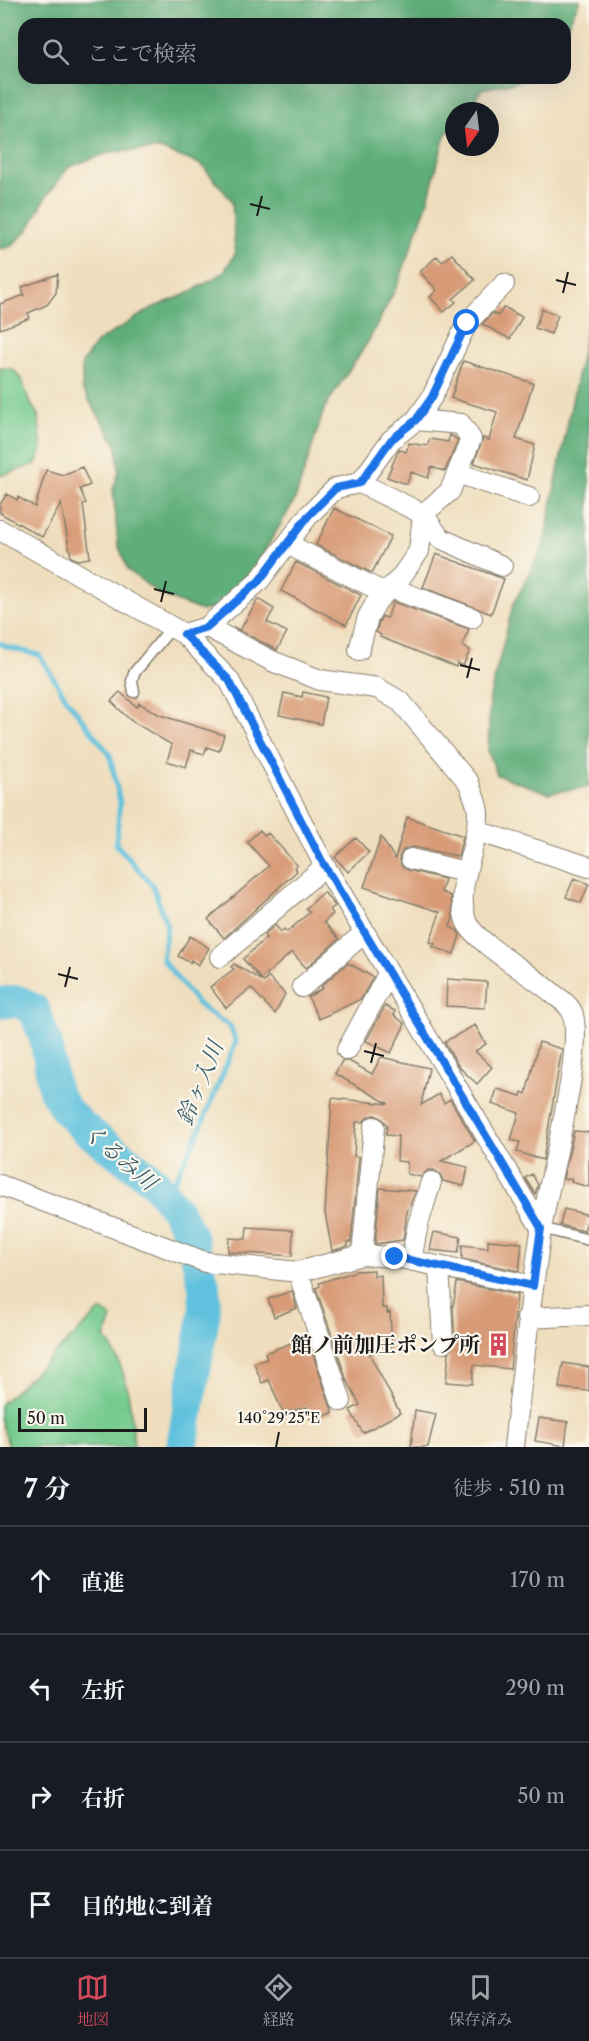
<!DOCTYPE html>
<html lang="ja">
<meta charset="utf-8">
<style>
:root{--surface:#171b24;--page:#242831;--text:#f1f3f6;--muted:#9ea1a6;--line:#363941;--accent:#d1495b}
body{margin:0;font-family:"Libre Caslon Text","Noto Serif JP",serif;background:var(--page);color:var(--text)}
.compass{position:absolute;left:445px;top:102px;width:54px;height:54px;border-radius:50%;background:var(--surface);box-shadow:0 6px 24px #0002;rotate:194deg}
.scale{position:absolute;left:18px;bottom:15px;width:129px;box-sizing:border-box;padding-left:6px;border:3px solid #1c1c1c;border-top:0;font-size:16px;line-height:21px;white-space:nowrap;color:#1c1c1c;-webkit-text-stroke:4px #fbf7ec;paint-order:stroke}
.stop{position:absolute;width:18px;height:18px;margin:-14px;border:4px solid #1a73e8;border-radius:50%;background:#fff}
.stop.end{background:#1a73e8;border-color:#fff;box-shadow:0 2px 6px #0008}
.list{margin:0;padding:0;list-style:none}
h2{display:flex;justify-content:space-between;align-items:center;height:78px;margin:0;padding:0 24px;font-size:26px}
h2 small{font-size:20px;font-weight:400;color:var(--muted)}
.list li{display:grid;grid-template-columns:39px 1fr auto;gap:18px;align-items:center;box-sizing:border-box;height:108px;padding:0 24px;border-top:2px solid var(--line)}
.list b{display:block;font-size:22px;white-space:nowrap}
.list em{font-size:20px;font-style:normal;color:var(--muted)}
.icon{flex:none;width:33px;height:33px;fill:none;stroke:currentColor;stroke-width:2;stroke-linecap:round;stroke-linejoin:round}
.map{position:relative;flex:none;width:589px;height:1447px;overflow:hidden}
.search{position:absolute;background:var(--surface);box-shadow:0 6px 24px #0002;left:18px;right:18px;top:18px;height:66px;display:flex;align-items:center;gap:15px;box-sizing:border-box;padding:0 21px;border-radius:18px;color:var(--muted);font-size:22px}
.sheet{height:510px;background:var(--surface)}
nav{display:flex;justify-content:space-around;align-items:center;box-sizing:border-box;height:84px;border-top:2px solid var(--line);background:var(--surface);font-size:16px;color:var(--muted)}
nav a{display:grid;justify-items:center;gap:3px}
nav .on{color:var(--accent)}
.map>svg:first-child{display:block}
.green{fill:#74ca8f;stroke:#487356;stroke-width:1.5}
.forest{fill:#5fae7a;stroke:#3e654b;stroke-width:1.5}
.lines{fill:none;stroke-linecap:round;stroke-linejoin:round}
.stream{stroke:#5fc1dd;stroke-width:5}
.river{stroke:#5fc1dd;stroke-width:32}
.building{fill:#d89b77}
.service-casing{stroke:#867d6c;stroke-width:13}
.minor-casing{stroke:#867d6c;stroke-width:22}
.service{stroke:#fff;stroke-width:10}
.minor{stroke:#fff;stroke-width:20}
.route{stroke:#1a73e8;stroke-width:8}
.ticks{fill:none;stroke:#1c1c1c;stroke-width:2}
.labels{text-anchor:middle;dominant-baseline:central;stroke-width:4.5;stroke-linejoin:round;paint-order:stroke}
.poi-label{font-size:21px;font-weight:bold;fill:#1c1c1c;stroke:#fbf7ec;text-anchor:end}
.water-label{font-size:22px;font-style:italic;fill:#375e69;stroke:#fbf7ec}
.ticks-label{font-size:15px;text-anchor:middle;fill:#1c1c1c;stroke:#fbf7ec;stroke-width:4.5;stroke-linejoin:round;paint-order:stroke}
</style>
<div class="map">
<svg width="589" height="1447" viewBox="0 0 589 1447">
<rect width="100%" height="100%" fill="#fbf7ec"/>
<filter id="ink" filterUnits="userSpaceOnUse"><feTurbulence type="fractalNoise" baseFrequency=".0167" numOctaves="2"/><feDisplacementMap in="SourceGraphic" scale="12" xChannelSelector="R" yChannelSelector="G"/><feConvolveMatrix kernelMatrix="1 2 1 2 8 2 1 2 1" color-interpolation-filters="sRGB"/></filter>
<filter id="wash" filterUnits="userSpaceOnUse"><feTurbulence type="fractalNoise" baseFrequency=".008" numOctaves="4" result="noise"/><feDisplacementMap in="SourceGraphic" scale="24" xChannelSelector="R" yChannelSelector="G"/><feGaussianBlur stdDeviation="1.35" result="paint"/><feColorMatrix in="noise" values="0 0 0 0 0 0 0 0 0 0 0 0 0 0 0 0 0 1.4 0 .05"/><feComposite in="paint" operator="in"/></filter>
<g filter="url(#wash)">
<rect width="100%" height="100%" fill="#efdebd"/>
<!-- green -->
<path class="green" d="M0 368 13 369 22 380 29 401 38 415 42 448 36 464 0 476Z
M101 1310 112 1318 105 1338C129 1369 131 1409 134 1447H9L0 1418V1405Z"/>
<!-- forest -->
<path class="forest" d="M0 0H580L565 30V24H24V78H537L482 89 465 111H454V124L445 135 427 204 398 284 369 340 325 407 295 500 258 562 220 606 202 611 178 602 158 593 128 570 118 544 113 489 119 471 117 446 82 389V363L97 342 152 308 189 293 223 273 235 254 232 201 202 165 160 149 111 152 69 167 46 197 29 229 10 247 0 249Z
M589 316V787L548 793 497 775 488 751 490 696 513 605 543 547Z"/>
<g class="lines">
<!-- stream -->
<path class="stream" d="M0 643 7 647 39 655 68 701 110 755 120 803 116 844 153 886 167 926 162 959 196 1002 209 1013 230 1026 236 1042 197 1136 166 1197"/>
<!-- river -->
<path class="river" d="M0 1003 18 1001 34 1010 46 1042 54 1090 66 1110 83 1127 155 1182 177 1211 191 1236 204 1285 205 1310 182 1447"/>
</g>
<g id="blocks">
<!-- building -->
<path class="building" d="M452 254 475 280 453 299 456 302 444 312 430 297 437 290 420 272 437 256 442 262Z
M58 274 56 293 47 305 28 313 30 318 0 329V304L24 295 22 287Z
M504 307 522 317 510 339 482 324 493 313 498 316Z
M542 309 558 315 551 334 535 328Z
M463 361 533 383 516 439 535 445 527 480 474 463 483 438 489 440 497 412 451 398Z
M450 435 458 440 445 471 431 467 428 478 411 472 407 484 387 477 399 449 406 452 409 443 427 446 430 439 448 442Z
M82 467 90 485 80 489 86 503 83 504 90 558 78 560 71 557 61 504 42 537 0 513V504L7 494 17 500 18 497 35 507 46 470 63 475Z
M334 508 391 536 372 573 316 545Z
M436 554 504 579 491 614 423 587Z
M296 562 361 595 346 625 281 591Z
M258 599 274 609 267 622 287 632 277 650 233 627 240 630Z
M393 602 469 629 462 646 470 650 463 666 457 663 456 667 380 637 381 635 376 632 379 622 382 616 387 618Z
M120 692 137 707 139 703 160 715 224 735 219 751 207 747 204 754 191 750 186 767 167 761 172 745 130 720 111 701Z
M303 692 326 697 321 724 279 715 284 693 302 697Z
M407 817 463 836 458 856 413 847 403 850 399 857 402 867 408 870 445 879 441 892 451 896 453 917 450 927 457 930 460 935 454 954 433 947 435 944 430 942 440 912 364 887 381 837 395 859Z
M260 830 265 836 268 833 297 865 294 867 297 871 224 938 208 919 269 866 247 842Z
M356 838 369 852 348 872 335 857Z
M574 878 589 884 581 903 566 897Z
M324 892 335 906 330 910 333 914 324 922 339 939 306 968 292 952 261 979 243 959 266 938 264 935 275 925 281 932 284 929 287 932 310 912 306 908Z
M190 936 209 948 198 965 191 960 190 963 178 956Z
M348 963 373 977 361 999 319 1019 308 997 323 988 321 986Z
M234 964 264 982 268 977 285 994 275 1014 251 988 226 1008 210 987 234 969 231 967Z
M447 979 487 982 485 1008 446 1006Z
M385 1006 395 1011 394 1015 405 1024 391 1053 366 1041Z
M475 1025 486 1044 475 1051 492 1067 477 1084 459 1067 444 1042Z
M539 1042 562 1049 543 1160 517 1152 520 1142 511 1140 519 1113 492 1104 497 1089 521 1096 522 1092 526 1094Z
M381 1057 429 1068 421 1105 439 1094 444 1103 450 1099 475 1141 441 1161 468 1167 464 1186 443 1181 440 1174 434 1170H428L421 1177 407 1174V1162L397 1161 398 1136 386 1135 387 1125 381 1118 375 1115 369 1116 363 1122H356L354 1156 359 1157 351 1242H348V1246L332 1251 325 1213 332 1098 389 1104 335 1074 342 1061H349L372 1074Z
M574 1131 589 1132V1187L571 1182 572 1179H563Z
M532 1174 538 1185 535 1194 525 1178Z
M380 1188 416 1191 407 1212 403 1240 375 1244Z
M564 1209 589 1215 584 1231 560 1225Z
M247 1227 293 1230 292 1256 228 1252 229 1238 246 1239Z
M434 1232 461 1237 458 1253 430 1250Z
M488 1240 522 1243 519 1271 462 1259V1245L488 1248Z
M374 1270V1276L381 1275 382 1308H387V1313L390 1312 392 1351 369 1353 400 1413 363 1433 350 1410 360 1405 347 1381 316 1288 320 1286 319 1283 356 1271Z
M457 1282 517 1295 510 1369 474 1365 472 1384 446 1382 449 1353 455 1343 453 1307Z
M292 1291 297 1308 274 1317 268 1299Z
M307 1337 333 1413 311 1420 307 1407 283 1413 269 1380 262 1383 254 1363 267 1359 265 1353Z
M563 1363 589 1367V1391L559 1388Z
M415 1410 436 1414 428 1447H411Z
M539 1418 568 1422 565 1446 535 1441Z"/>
</g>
</g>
<g filter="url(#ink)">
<use href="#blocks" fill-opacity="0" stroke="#867d6c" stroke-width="1.5"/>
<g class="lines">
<defs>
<path id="service" d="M134 692 132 681 134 673 172 627
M541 1228 589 1240"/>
<path id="minor" d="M457 473 529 497
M360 483 423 514 450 491 471 439 461 424 416 420
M423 514 440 538 502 566
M0 530 184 634 229 680 322 861 541 1228
M287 544 385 593
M391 588 472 618
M207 627 259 581 308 516 336 488 360 483 391 440 416 420 432 397 467 323 504 284
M184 634 207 627 272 661 320 680 377 688 401 702 469 783C472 793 478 804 478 814 478 849 454 885 466 921 474 942 537 978 556 996 562 1000 569 1005 572 1012 586 1046 547 1186 541 1231 530 1303 522 1374 514 1447
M359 650 368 617 377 601 401 577 419 551 423 514
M477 831 589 867
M411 859 465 872
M220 957 325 866
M302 987 364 933
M347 1050 388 974
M0 1185 205 1262 298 1272 341 1401
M362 1255 374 1127
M411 1260 418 1224 431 1182
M439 1266 443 1343
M298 1272 362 1255 395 1257 533 1286
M527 1318 589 1315"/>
</defs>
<!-- service casing -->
<use href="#service" class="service-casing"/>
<!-- minor casing -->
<use href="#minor" class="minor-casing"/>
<!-- service -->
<use href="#service" class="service"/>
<!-- minor -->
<use href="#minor" class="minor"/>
</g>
</g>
<g class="lines" filter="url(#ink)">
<!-- route -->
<path class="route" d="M395 1257 533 1286 541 1228 322 861 229 680 184 634 207 627 259 581 308 516 336 488 360 483 391 440 416 420 432 397 467 323"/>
</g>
<!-- ticks -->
<path class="ticks" d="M250 204 270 209M257 216 262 196M556 280 576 285M563 293 568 272M154 589 174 594M161 602 166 581M460 665 480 670M467 678 472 658M58 974 78 979M65 987 70 967M364 1051 384 1056M371 1063 376 1043M276 1447 279 1432"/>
<!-- icons -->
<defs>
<symbol id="building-bare" viewBox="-9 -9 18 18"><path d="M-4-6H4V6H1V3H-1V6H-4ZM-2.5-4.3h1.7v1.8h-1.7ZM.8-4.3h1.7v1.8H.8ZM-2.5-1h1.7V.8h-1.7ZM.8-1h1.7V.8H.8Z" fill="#d1495b" stroke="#fbf7ec" stroke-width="2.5" paint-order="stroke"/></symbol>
</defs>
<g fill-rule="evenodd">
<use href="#building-bare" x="482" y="1328" width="33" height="33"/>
</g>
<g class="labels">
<!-- poi labels -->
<g class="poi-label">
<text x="480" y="1344">館ノ前加圧ポンプ所</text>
</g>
<!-- water labels -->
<g class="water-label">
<text transform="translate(200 1083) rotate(-68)">鈴ヶ入川</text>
<text transform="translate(120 1157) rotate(41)">くるみ川</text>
</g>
</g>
<g class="ticks-label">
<text x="279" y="1423">140°29'25"E</text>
</g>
</svg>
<svg class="compass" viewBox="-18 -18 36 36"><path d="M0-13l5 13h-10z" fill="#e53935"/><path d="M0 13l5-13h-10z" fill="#9ea1a6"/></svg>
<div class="scale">50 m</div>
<div class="stop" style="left:467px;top:323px"></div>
<div class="stop end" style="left:395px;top:1257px"></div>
<div class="search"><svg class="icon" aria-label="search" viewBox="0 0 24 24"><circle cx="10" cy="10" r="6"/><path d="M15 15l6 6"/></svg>ここで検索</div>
</div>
<section class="sheet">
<h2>7 分<small>徒歩 · 510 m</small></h2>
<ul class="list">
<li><svg class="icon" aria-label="ahead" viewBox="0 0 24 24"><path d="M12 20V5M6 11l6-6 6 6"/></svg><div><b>直進</b></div><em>170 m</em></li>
<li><svg class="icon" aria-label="left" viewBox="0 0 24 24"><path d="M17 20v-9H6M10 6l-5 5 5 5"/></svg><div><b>左折</b></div><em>290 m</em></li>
<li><svg class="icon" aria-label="right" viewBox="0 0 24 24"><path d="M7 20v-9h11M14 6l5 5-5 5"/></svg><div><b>右折</b></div><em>50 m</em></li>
<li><svg class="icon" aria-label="arrive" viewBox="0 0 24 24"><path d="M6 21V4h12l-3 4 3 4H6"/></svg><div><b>目的地に到着</b></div></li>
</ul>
</section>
<nav>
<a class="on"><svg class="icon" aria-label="map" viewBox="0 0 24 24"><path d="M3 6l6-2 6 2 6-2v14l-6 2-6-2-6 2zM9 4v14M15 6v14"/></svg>地図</a>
<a><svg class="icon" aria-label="directions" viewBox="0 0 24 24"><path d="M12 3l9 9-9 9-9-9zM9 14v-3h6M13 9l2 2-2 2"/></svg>経路</a>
<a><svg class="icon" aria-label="saved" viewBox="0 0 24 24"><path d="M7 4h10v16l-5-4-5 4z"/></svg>保存済み</a>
</nav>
